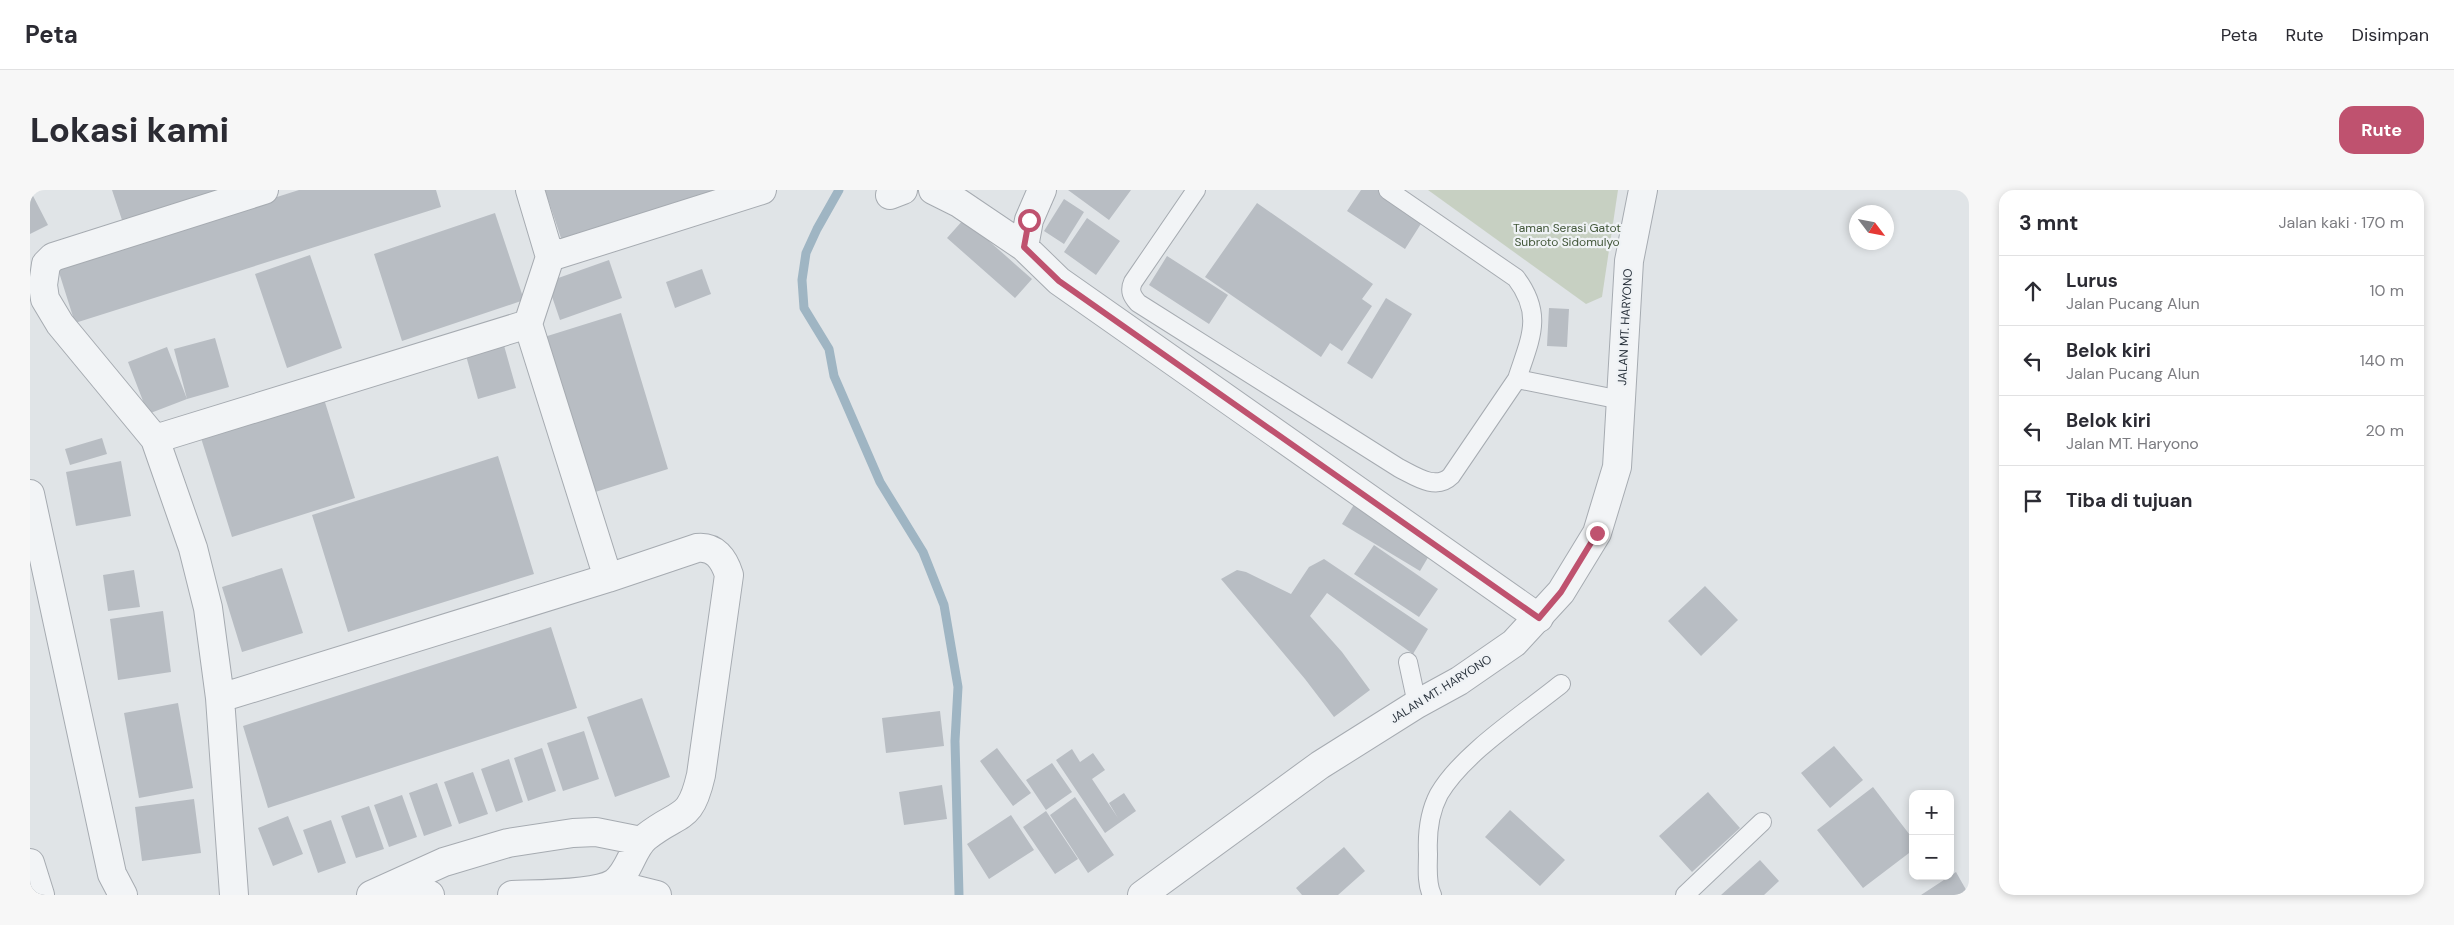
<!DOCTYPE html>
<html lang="id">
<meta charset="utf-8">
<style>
:root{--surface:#fff;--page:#f7f7f7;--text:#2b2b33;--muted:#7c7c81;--line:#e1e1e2;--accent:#bf526f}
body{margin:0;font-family:"DM Sans",sans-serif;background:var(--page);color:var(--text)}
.controls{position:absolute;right:15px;bottom:15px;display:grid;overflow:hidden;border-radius:10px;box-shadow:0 2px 8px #0003}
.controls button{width:45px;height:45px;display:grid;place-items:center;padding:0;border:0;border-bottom:1px solid var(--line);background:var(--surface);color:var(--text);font:25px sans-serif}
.compass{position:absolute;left:1819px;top:15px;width:45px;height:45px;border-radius:50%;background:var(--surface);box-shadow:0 2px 8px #0003;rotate:122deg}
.stop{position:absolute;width:15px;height:15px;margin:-11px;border:4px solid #bf526f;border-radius:50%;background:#fff}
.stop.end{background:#bf526f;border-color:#fff;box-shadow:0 1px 5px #0008}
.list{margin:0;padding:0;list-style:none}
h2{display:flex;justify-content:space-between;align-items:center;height:65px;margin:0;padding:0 20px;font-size:21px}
h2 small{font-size:16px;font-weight:400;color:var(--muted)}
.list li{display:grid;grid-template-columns:32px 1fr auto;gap:15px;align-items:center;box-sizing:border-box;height:70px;padding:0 20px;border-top:1px solid var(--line)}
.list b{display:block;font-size:19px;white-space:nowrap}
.list p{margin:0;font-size:16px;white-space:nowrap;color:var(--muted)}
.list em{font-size:16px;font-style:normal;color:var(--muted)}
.icon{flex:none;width:28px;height:28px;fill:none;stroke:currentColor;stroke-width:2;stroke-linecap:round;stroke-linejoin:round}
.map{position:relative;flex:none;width:1939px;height:705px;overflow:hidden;border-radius:15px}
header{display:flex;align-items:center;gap:30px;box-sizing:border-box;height:70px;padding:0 25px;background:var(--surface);border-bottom:1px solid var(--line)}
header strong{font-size:24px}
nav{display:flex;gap:28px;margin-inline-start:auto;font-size:18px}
.intro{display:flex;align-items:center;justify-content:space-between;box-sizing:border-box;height:120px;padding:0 30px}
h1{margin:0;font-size:35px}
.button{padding:12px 22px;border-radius:15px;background:var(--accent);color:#fff;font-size:18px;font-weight:700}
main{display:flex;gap:30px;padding:0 30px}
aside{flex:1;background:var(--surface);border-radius:15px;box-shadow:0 2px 8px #0003}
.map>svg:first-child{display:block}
.green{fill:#c7d0c2}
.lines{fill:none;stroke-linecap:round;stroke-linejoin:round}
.stream{stroke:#9fb5c3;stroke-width:9}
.building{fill:#b8bdc3}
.service-casing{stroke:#a6abb1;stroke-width:20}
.minor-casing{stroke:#a6abb1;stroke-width:30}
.tertiary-casing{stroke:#a6abb1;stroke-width:30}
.service{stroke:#f2f4f6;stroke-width:18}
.minor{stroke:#f2f4f6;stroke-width:28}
.tertiary{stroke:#f2f4f6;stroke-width:28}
.route{stroke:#bf526f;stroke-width:6}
.labels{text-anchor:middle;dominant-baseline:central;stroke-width:4.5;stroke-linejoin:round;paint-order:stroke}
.park-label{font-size:12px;fill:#425739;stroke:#eff2f5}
.street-label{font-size:12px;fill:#2a333d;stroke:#eff2f5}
</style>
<header>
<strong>Peta</strong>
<nav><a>Peta</a><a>Rute</a><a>Disimpan</a></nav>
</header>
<div class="intro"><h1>Lokasi kami</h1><a class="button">Rute</a></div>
<main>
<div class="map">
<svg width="1939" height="705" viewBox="0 0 1939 705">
<rect width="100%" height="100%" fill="#e0e4e7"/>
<!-- green -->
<path class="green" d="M1398 0H1588L1572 107 1556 114Z"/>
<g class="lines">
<!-- stream -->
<path class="stream" d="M809 0 787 39 776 63 772 90 774 118 799 159 804 186 850 292 893 362 914 415 928 497 925 551 929 705"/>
</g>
<!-- building -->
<path class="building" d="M0 0 18 35 0 44Z
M82 0H195L94 36Z
M269 0H406L411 17 45 133 27 76Z
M515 0H689L533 54Z
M1038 0H1101L1079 30Z
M1331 0H1350L1394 29 1375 59 1317 21Z
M1034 9 1054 22 1034 54 1014 41Z
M1227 13 1343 94 1332 109 1342 116 1312 161 1300 153 1291 167 1175 87Z
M465 23 494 110 372 151 344 64Z
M1057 28 1090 51 1066 85 1034 62Z
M934 29 1002 89 985 108 917 48Z
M280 65 312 158 257 178 225 84Z
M1137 66 1198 105 1179 134 1119 95Z
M579 70 592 108 530 130 517 92Z
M672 79 681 104 645 118 636 92Z
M1356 108 1382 124 1342 189 1317 173Z
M1519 118 1539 119 1537 157 1517 156Z
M591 123 638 279 559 304 511 148Z
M185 148 199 197 157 209 144 159Z
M473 152 486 198 448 209 435 162Z
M137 157 157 209 118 224 98 172Z
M294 209 325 308 202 347 171 248Z
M72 248 77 264 40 275 35 259Z
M468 266 504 384 318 442 282 325Z
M91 271 101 326 46 336 36 282Z
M1325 313 1403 359 1390 381 1312 334Z
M1344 355 1408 399 1389 427 1324 384Z
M1294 369 1398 439 1383 464 1297 403 1280 426 1312 462 1340 500 1304 527 1275 489 1191 389 1207 380 1216 382 1261 404 1279 377Z
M252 378 273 443 212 462 192 397Z
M104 380 110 417 78 421 73 385Z
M1675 396 1708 430 1671 466 1638 431Z
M133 421 141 482 88 490 80 429Z
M521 437 547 518 238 618 213 536Z
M612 508 640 587 585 607 557 527Z
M148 513 163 598 109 608 94 523Z
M910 521 914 556 856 563 852 528Z
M554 541 569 589 533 601 517 553Z
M1804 556 1833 590 1800 618 1771 583Z
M512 558 526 601 498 611 484 568Z
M967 558 1001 603 983 616 950 571Z
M1042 559 1050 572 1063 563 1075 580 1062 589 1088 628 1079 613 1094 603 1106 621 1075 643 1026 570Z
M479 569 493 612 466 622 451 579Z
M1022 573 1042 602 1016 620 996 590Z
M443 582 458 624 429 634 414 592Z
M407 593 422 636 394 646 379 603Z
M912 595 917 629 874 635 869 602Z
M1843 597 1883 649V660L1833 698 1787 640Z
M1678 602 1710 638 1662 682 1629 646Z
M372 605 387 647 359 657 344 615Z
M1045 607 1084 665 1058 683 1020 625Z
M164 609 171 663 112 671 105 617Z
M339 616 354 659 326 668 311 626Z
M1480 620 1535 670 1510 696 1455 647Z
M1016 621 1048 669 1025 684 993 637Z
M981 625 1004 660 959 689 937 654Z
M258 626 273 664 243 676 228 638Z
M301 630 316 673 288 683 273 640Z
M1314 657 1335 681 1308 705H1272L1266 698Z
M1730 670 1749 691 1734 705H1691Z
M1926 682 1939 705H1891L1920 686Z"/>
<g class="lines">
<defs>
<path id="service" d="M1166 0 1103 92C1099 101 1102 106 1108 113L1369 278C1385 286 1406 301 1421 286L1487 189 1591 210
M1358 0 1486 88C1514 125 1500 149 1487 189
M1378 472 1387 514
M1402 705C1396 693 1398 676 1398 664 1397 644 1400 621 1409 604 1433 563 1494 524 1531 494
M1655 705 1732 632"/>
<path id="minor" d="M500 0 520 67
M903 0 929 13 994 57
M1012 0 999 30 994 57 1029 91 1509 428
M860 5 873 0
M498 134 578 388
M125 249 498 134 520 67 732 0
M0 304 82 684 93 705
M190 508 578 388 667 358C685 356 694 369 699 385L671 585C660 633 650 620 616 647 602 658 600 682 584 693 565 705 505 704 482 705
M0 673 10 705
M583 694 627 705
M360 697 400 705
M204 705 190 508 178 418 163 358 125 249 30 134 15 109 13 95 16 74 23 67 234 0
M341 705 414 672 478 653 543 643 566 642 611 651"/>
<path id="tertiary" d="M1112 705 1290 575 1387 514 1429 491 1484 453 1531 402 1567 343 1587 277 1599 71 1613 0"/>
</defs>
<!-- service casing -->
<use href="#service" class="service-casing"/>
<!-- minor casing -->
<use href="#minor" class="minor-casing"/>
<!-- tertiary casing -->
<use href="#tertiary" class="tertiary-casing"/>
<!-- service -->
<use href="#service" class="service"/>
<!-- minor -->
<use href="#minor" class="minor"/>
<!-- tertiary -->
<use href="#tertiary" class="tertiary"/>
</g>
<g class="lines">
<!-- route -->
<path class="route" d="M999 30 994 57 1029 91 1509 428 1531 402 1567 343"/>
</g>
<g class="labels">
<!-- park labels -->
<g class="park-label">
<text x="1537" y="38">Taman Serasi Gatot<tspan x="1537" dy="14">Subroto Sidomulyo</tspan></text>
</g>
<!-- street labels -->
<g class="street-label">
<text transform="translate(1595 137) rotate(-87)">JALAN MT. HARYONO</text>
<text transform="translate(1411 499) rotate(-32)">JALAN MT. HARYONO</text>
</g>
</g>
</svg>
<div class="controls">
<button>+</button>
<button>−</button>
</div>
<svg class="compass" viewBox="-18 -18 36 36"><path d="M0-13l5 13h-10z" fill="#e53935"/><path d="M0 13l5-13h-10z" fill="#7c7c81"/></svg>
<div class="stop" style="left:999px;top:30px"></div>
<div class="stop end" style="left:1567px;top:343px"></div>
</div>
<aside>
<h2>3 mnt<small>Jalan kaki · 170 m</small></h2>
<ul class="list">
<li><svg class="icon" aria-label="ahead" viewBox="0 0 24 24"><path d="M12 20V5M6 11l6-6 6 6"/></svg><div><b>Lurus</b><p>Jalan Pucang Alun</p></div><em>10 m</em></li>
<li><svg class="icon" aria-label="left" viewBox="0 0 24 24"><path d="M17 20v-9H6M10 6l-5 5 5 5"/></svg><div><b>Belok kiri</b><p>Jalan Pucang Alun</p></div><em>140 m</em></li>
<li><svg class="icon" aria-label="left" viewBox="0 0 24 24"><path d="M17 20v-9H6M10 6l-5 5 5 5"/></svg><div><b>Belok kiri</b><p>Jalan MT. Haryono</p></div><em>20 m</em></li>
<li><svg class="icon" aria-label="arrive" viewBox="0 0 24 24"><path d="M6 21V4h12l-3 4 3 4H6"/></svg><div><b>Tiba di tujuan</b></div></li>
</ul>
</aside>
</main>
